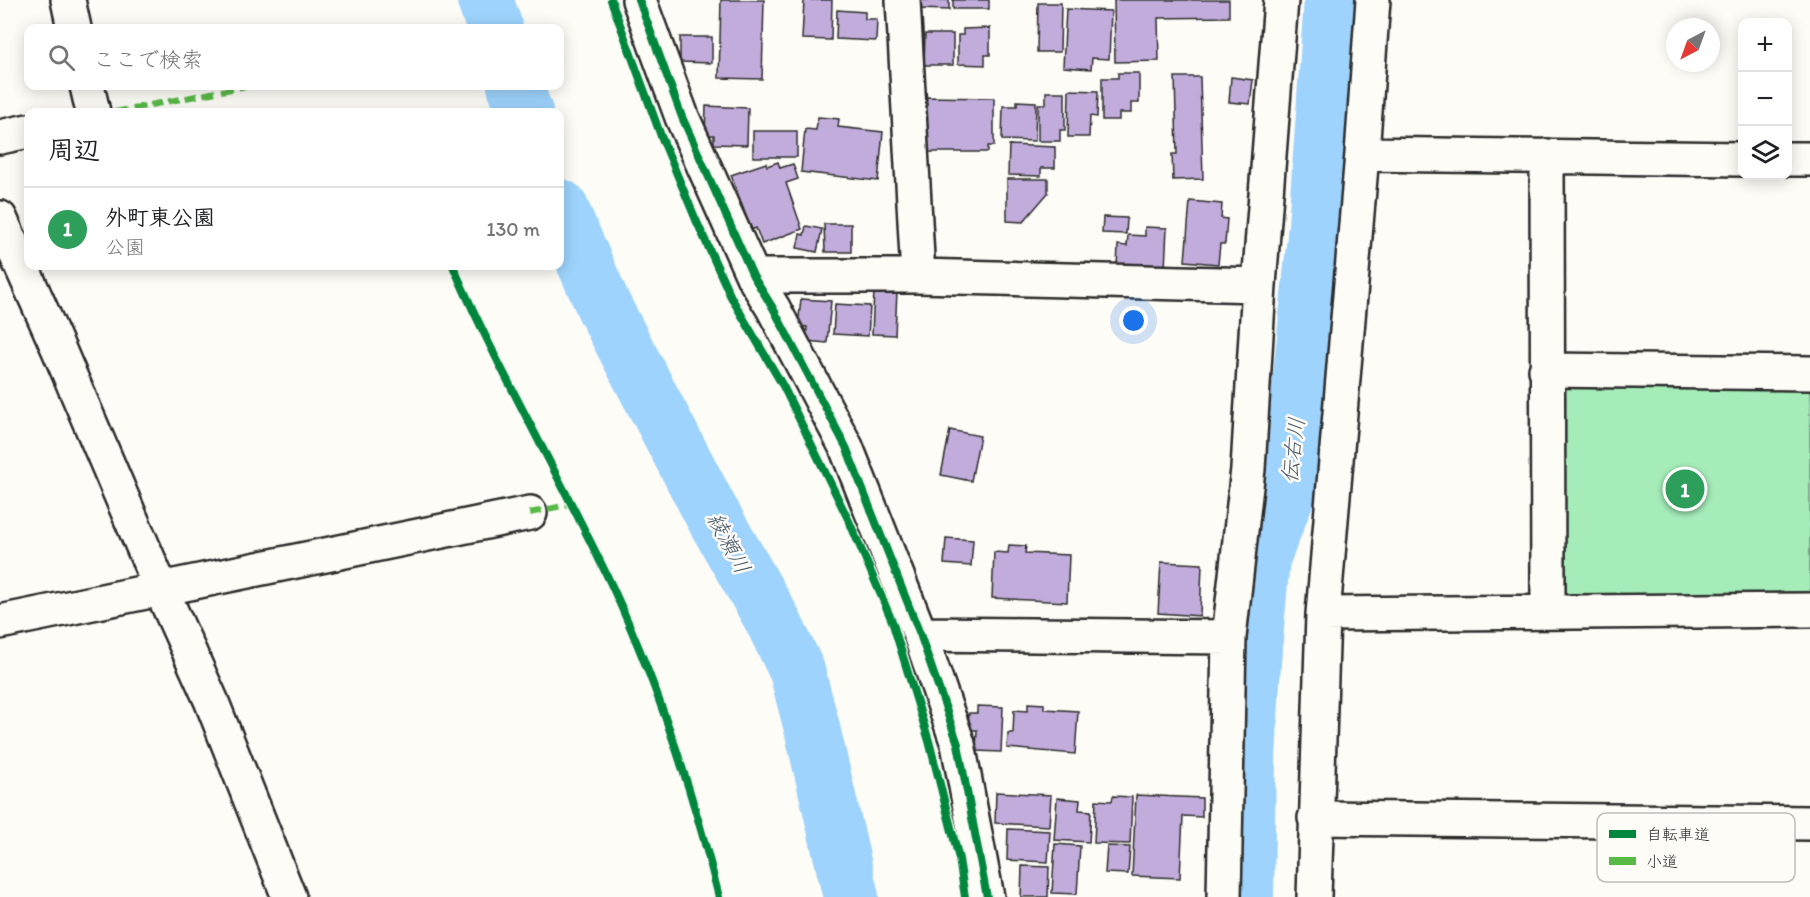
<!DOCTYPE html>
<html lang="ja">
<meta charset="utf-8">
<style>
:root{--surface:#fff;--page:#f2f2f2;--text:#202124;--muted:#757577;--line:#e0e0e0;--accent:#2563eb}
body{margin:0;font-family:Itim,"Klee One",sans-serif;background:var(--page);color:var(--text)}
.controls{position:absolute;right:18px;top:18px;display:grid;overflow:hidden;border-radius:12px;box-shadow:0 3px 15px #0003}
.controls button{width:54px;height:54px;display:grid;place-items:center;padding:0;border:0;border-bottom:2px solid var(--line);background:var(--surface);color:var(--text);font:30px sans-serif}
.compass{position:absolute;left:1666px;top:18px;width:54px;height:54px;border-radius:50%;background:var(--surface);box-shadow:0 3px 15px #0003;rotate:221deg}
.you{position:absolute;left:1134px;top:321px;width:21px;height:21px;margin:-15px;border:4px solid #fff;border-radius:50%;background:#1a73e8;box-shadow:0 0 0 9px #1a73e833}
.badge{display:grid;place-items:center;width:39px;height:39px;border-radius:50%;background:var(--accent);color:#fff;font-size:20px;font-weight:700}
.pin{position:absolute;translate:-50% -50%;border:3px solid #fff;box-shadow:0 2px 6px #0006}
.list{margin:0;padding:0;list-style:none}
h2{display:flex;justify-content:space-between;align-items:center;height:78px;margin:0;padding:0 24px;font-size:26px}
h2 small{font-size:20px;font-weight:400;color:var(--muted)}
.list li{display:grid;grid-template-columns:39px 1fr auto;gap:18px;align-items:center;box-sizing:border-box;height:84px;padding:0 24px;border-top:2px solid var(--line)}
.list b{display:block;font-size:22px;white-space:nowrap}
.list p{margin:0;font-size:20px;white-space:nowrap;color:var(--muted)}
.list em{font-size:20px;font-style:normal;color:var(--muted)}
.icon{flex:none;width:33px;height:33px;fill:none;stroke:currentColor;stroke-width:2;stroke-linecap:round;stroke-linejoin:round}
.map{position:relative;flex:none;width:1810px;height:897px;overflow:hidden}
.search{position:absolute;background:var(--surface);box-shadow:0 3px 15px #0003;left:24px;top:24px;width:540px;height:66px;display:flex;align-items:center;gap:15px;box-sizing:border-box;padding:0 21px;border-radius:12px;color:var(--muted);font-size:22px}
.panel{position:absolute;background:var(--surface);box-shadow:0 3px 15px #0003;left:24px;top:108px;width:540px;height:162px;border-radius:12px}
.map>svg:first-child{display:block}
.green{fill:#a5ecb9;stroke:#688c72;stroke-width:1.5}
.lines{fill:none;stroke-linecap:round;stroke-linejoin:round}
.river{stroke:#9dd3fc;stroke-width:56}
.building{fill:#c1acdb;stroke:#2b2b2b;stroke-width:1.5}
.minor-casing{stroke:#2b2b2b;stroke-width:38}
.minor{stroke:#fdfcf7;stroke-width:33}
.quiet{stroke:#58b947;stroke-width:6;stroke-dasharray:12 6;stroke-linecap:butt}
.cycleway-casing{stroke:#fdfcf7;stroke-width:11}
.cycleway{stroke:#00873e;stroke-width:8}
.labels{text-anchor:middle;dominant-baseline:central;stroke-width:5;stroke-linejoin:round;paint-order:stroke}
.water-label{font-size:22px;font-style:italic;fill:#4d5d6a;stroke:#fdfcf7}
.key{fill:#fdfcf7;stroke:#bebdba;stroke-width:1.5}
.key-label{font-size:16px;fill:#2b2b2b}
</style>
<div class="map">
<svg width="1810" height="897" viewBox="0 0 1810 897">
<rect width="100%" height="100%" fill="#fdfcf7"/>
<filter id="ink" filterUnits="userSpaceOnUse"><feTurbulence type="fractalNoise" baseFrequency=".0167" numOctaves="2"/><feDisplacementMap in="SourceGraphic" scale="12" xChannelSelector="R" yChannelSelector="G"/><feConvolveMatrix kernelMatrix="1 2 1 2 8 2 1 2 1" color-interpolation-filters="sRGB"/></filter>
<g filter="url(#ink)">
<!-- green -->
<path class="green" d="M1571 377 1810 384V595L1569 601 1559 591 1561 388Z"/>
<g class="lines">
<!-- river -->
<path class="river" d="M485 0 495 28
M515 86 525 112
M560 207 604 307 712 514 772 619 797 671 812 728 851 897
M1246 897 1248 758 1253 662 1262 559 1290 487 1316 226 1332 0"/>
</g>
<!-- building -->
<path class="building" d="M721 0H764L762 79 719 78Z
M804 0H832L831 40 802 39Z
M917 0H949V10L917 9Z
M953 0H989V9H953Z
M1114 0H1229V17L1158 18 1159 61 1115 62Z
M1038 3H1061L1060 52H1037Z
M1066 9 1111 11 1109 59 1092 58 1091 69 1063 67Z
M837 10 865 12V19H877L876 41 836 39Z
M990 28V55H985V65L958 64V35H963V29Z
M925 34H953V65H924Z
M680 37H712V63L680 62Z
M1118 73H1139V103H1131V113H1119V120H1102V78H1118Z
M1175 77H1200L1203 179 1173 180 1172 154H1177Z
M1231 77 1253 80 1250 104 1229 102Z
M1069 90 1098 91 1097 117 1090 116 1089 137H1068Z
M1046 92H1065V130H1060V141H1038V104H1046Z
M922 97 994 98V146H988V152H922Z
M1017 101 1036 102 1035 141 1002 140 1003 106H1017Z
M706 106 748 108 747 145 714 144V135H705Z
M818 117 839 119 838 127 883 132 878 181 801 172 805 129 816 130Z
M753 131H797V157H753Z
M1009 145 1055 147V168H1041V176L1008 175Z
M778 162 780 168 793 164 798 179 786 183 802 229 762 244 756 228 751 230 731 175 766 163 767 166Z
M1007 179H1048V193L1023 222 1007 221Z
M1190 201 1222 204 1221 218 1227 219 1225 244H1220L1218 264 1185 261Z
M1103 217 1127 218 1126 234 1102 233Z
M824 224H851V252H825Z
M806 226 822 229 817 252 797 248 800 234 804 235Z
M1145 227 1167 228 1165 269 1117 267 1118 245 1127 246 1128 235 1145 236Z
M874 290 897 291 895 335 872 334Z
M801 299 831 301 827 343 806 341 807 327 798 326Z
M835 304 870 306 868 336 833 334Z
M950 430 980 436 971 481 941 475Z
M946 538 973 540 971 566 944 564Z
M1009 545 1026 546 1025 553 1069 555 1067 602 992 598 994 552 1008 553Z
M1161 562 1202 564 1200 616 1158 613Z
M1028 703 1044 704V709L1078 711 1075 754 1007 748 1008 733H1013L1014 710 1028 711Z
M977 706 1003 707 1001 752 976 751 977 730H968L969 713H977Z
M996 792 1051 795 1049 826 995 823Z
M1136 795 1202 798V817L1183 816 1180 878 1132 876Z
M1113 796 1132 797 1130 844 1094 843 1096 800 1112 801Z
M1057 798 1080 800 1079 810 1091 811 1089 842 1054 840Z
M1008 829 1050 831 1048 862 1007 860Z
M1055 844 1080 846 1077 894 1052 893Z
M1107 846 1130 847 1128 874 1105 873Z
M1022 866 1049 867 1048 897H1021Z"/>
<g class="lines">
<defs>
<path id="minor" d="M68 0 74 28
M639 0 682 117 753 276 773 308 846 447 920 634 958 744 987 897
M903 0 918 276
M87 86 93 112
M0 137 28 131
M1362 154 1742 159
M1547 156 1548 612
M1788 159H1810
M0 218 59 350 161 589 211 700 289 897
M753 276H918L1259 285
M1546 370 1810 373
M1323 614 1810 610
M0 622 530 513
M920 634 1229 637
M1315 818 1810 823
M1224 897 1229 637 1248 469 1259 285 1281 0
M1314 897 1323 614 1362 154 1373 0"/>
</defs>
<!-- minor casing -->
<use href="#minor" class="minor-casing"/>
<!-- minor -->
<use href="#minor" class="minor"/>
<!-- quiet -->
<path class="quiet" d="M115 112 247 86
M530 513 571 504"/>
<defs>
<path id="cycleway" d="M611 0 661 136 696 220 731 297 783 386 849 521 892 621 929 741 959 859 965 897
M639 0 682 117 753 276 773 308 846 447 920 634 958 744 987 897
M453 266C500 374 560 476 611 584 658 685 692 789 719 897"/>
</defs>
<!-- cycleway casing -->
<use href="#cycleway" class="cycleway-casing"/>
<!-- cycleway -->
<use href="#cycleway" class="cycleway"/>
</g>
</g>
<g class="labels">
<!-- water labels -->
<g class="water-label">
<text transform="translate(1293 450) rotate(-83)">伝右川</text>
<text transform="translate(729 543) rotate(62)">綾瀬川</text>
</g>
</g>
<!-- legend -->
<rect x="1597" y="813" width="198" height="69" rx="9" class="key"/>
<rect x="1609" y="830" width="27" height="8" fill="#00873e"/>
<rect x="1609" y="857" width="27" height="8" fill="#58b947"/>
<g class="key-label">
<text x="1646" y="840">自転車道</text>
<text x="1646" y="867">小道</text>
</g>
</svg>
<div class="controls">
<button>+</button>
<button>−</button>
<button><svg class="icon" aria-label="layers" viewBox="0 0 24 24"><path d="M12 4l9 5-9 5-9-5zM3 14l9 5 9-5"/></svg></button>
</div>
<svg class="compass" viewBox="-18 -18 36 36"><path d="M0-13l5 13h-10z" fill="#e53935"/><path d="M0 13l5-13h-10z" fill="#757577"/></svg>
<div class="you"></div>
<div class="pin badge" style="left:1685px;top:489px;background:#2e9e5b">1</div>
<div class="search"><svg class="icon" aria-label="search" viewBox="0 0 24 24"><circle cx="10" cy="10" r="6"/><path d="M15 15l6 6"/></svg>ここで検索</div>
<section class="panel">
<h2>周辺<small></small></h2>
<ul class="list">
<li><span class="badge" style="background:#2e9e5b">1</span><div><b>外町東公園</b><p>公園</p></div><em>130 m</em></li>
</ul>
</section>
</div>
